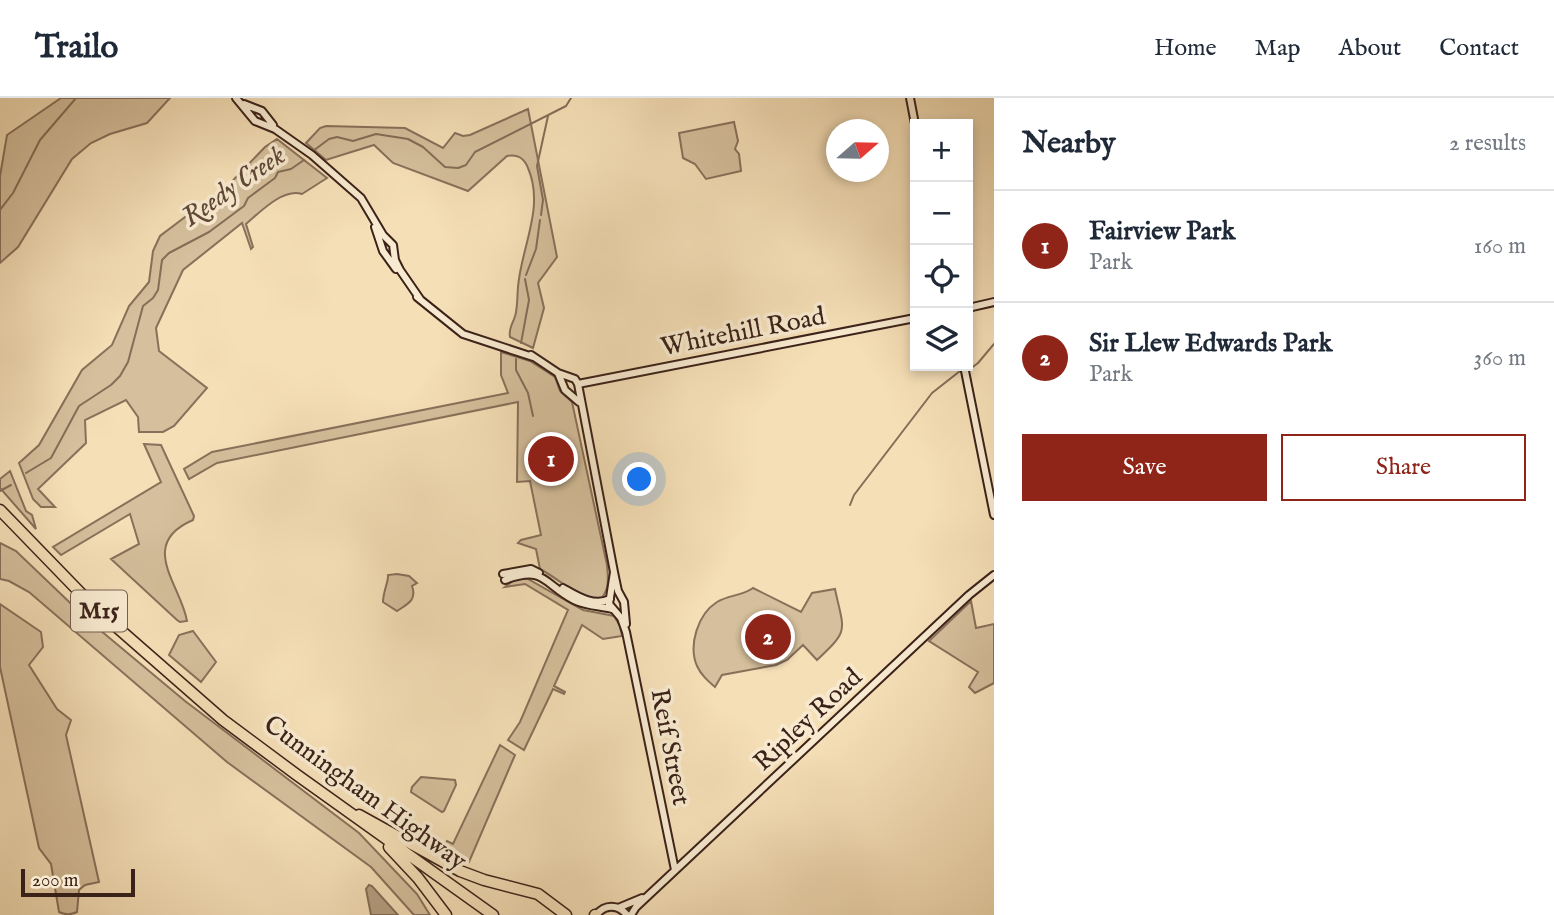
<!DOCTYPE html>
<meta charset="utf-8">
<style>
:root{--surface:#fff;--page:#f2f2f3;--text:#1f2937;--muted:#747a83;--line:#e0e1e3;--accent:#8f2418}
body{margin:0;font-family:"IM FELL English",serif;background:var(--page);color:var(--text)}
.controls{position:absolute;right:21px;top:21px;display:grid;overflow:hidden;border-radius:0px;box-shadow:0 4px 10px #0003}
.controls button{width:63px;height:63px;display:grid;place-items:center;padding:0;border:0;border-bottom:2px solid var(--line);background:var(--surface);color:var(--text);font:35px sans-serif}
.compass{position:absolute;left:826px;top:21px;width:63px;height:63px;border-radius:50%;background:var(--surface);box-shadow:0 4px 10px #0003;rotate:70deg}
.scale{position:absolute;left:21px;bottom:18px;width:114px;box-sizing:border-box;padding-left:7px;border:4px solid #3b2219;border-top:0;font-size:19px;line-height:24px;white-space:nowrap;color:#3b2219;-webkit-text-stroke:5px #f8ead0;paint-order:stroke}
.you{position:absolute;left:640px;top:382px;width:24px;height:24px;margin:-18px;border:5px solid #fff;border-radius:50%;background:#1a73e8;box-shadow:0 0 0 10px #1a73e833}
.badge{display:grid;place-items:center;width:46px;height:46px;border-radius:50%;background:var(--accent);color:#fff;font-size:23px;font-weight:700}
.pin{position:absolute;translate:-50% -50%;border:4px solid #fff;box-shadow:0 2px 7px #0006}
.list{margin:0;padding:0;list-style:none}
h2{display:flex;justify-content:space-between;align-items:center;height:91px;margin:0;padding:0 28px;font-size:30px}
h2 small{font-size:23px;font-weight:400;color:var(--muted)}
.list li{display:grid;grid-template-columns:46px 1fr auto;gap:21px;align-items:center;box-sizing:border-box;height:112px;padding:0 28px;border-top:2px solid var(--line)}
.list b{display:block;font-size:26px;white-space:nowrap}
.list p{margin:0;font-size:23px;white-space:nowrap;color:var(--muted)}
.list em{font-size:23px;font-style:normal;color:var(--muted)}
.actions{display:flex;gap:14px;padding:21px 28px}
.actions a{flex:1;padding:16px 0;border:2px solid var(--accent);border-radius:0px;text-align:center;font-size:24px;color:var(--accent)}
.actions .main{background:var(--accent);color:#fff}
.icon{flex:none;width:38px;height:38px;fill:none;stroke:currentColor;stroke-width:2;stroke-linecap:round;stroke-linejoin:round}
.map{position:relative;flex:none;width:994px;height:817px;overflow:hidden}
header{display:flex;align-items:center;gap:42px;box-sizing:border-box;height:98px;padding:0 35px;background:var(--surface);border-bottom:2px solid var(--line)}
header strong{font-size:33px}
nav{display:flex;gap:38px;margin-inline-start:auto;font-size:24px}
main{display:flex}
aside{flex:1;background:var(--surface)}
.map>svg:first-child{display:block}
.green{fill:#d5bf9c;stroke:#88705a;stroke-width:2}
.water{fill:#b69f81;stroke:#856d57;stroke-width:2}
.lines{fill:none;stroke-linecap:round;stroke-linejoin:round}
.stream{stroke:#856d57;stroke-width:2}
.secondary-casing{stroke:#3b2219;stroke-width:10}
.highway-casing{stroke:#3b2219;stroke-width:13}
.secondary{stroke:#f8ead0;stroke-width:6}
.highway{stroke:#f5dfb7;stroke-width:10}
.labels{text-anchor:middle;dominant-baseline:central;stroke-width:7;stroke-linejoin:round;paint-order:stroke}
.shield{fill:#f8ead0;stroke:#745e50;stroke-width:2}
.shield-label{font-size:24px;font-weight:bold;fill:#3b2219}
.street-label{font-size:26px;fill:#3b2219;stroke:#f8ead0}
.water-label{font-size:28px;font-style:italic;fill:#604838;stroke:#f8ead0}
</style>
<header>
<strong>Trailo</strong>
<nav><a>Home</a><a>Map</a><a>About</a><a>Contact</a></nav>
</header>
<main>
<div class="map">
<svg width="994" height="817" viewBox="0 0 994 817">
<rect width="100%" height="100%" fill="#f5dfb7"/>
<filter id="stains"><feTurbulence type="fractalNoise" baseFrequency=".00286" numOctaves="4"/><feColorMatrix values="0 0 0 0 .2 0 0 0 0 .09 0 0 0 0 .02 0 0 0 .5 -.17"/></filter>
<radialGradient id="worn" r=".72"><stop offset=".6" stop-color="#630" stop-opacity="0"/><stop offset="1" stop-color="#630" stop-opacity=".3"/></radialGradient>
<!-- green -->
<path class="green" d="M61 0H170L147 25 110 36 91 45 72 61 18 149 0 165V78L7 37Z
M528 11 557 159 538 185 544 210 533 250 510 239C508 229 515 223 516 214 518 203 517 192 519 181 524 144 544 107 528 70 524 60 518 56 507 58L468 93 393 65 374 47 326 62 306 45 320 30 326 28 405 30 443 50 455 35 463 38 470 37Z
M734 24 738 43 735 51 739 56 741 73 706 81 695 66 683 60 679 35Z
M277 41 327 80 302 96C283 90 260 114 246 126L253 149 251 151 242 125 183 172 156 230 159 253 207 290 174 328 163 334H139L138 319 126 302 85 322 86 345 38 391 55 409H41L33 401 19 365 39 347 82 272 112 247 129 208 149 184 153 153 160 138 189 116 218 98 265 49Z
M501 254 530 263 555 279 560 293 572 304 607 467C608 480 610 490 601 501 576 500 561 482 540 471L536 451 518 445 521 442 541 437 530 383 517 384 518 304 217 365 189 381 184 371 212 354 508 295 501 277Z
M144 346 161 347 194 418 193 422C137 446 181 487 187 523L180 524 177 522 111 461 139 446 130 416 61 457 53 449 161 384Z
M10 373 26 413 32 417 36 431 0 390V381Z
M0 445 16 453 88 522 185 603 359 735 417 796 430 817H414L371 769 227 664 29 494 9 483 0 481Z
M397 476 409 478 417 485 412 488C417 502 408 506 397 513L383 504C383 494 389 482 388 477Z
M515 481H528L583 512 614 518 620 528 622 538 603 541 582 527 554 588 565 594 564 596 553 591 524 652 508 642 520 624 568 512 525 486 505 489Z
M753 490 801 514 812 495 835 491C844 534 850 531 817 562L803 547 787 562 776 567 722 577 715 589C708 583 701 577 697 568 688 547 698 516 717 504 728 497 742 498 753 490Z
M971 503 976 530 994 526V585L975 595 969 589 978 574 929 543Z
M0 506 41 534 43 549 29 567 57 611 71 622 66 637 99 784 85 787 79 792 77 814C71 817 65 817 59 814L51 766 39 750 0 569Z
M193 533 216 564 201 584 169 557 179 537Z
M500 647 515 657 469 764 450 756 443 750 447 743 453 746Z
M421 679 455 682 456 687 444 713 442 714 411 694 412 689Z"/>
<!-- water -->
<path class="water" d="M369 787 372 788 398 817H371L366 791Z"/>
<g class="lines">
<!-- stream -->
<path class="stream" d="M313 53 329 41 337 39 353 43 376 36 408 41 423 49 445 69 458 70 466 67 475 54 566 8 571 0
M0 112 13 95 40 42 76 0
M541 117 543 102 537 68 548 18
M526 177 536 151 540 122
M521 245 529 202 525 181
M516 261V272L528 295 533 318
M970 271 978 265 994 246
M26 375 51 360 79 308 111 287 120 278 128 264 143 208 153 200 158 192 162 162 169 155 209 134 244 108 248 100 275 80 278 74 291 71 304 62
M0 393 11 387
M850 407 854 397 932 295 960 273"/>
<defs>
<path id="secondary" d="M236 0 255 23 275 31 312 57 361 100 383 137 393 147 395 162 400 172 420 201
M910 0 915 26
M244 6 262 13 273 27
M375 129 383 153 396 171
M417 199 463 236 533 259
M968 210 994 204
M531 257 558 275 575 281 578 286
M964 268 994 417
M558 275 565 292 579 304
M578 286 915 220
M578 286 614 474 618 493 624 504 626 526
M614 474 609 506 621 520 626 534 675 772
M503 476 531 471 539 475
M505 482C545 467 543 486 574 502 586 508 600 508 612 511
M563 490C577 498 594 509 610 501
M618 810 642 800
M596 817C605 806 618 806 627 817
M631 817 636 809 969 497 994 477"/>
<path id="highway" d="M0 412 95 510 223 622 297 677 493 817
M359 717 460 773 484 782 538 796 566 817
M389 749 418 780 446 817
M595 817H596"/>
</defs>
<!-- secondary casing -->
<use href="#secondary" class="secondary-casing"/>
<!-- highway casing -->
<use href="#highway" class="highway-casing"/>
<!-- secondary -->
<use href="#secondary" class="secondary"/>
<!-- highway -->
<use href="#highway" class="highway"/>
</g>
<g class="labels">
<!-- shield labels -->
<rect class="shield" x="71" y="492.5" width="56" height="41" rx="5"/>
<g class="shield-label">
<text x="99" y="513">M15</text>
</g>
<!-- street labels -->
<g class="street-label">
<text transform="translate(743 234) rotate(-11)">Whitehill Road</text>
<text transform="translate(808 622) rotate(-43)">Ripley Road</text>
<text transform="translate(670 649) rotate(79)">Reif Street</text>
<text transform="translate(365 695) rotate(36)">Cunningham Highway</text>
</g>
<!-- water labels -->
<g class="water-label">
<text transform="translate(234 89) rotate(-35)">Reedy Creek</text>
</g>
</g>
<rect width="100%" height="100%" filter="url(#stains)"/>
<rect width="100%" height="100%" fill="url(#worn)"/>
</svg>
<div class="controls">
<button>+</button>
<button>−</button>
<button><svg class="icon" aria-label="locate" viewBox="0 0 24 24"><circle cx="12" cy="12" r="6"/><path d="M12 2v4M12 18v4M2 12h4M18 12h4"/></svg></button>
<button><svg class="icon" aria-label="layers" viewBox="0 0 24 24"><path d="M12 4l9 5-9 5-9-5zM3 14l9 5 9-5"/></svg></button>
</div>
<svg class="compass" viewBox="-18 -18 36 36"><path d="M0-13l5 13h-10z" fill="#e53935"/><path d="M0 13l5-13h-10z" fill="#747a83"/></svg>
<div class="scale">200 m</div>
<div class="you"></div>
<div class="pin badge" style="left:551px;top:361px">1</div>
<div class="pin badge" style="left:768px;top:539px">2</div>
</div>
<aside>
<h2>Nearby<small>2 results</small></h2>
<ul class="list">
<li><span class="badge">1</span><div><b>Fairview Park</b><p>Park</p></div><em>160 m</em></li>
<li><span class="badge">2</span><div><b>Sir Llew Edwards Park</b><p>Park</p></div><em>360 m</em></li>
</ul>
<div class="actions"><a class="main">Save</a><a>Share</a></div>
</aside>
</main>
